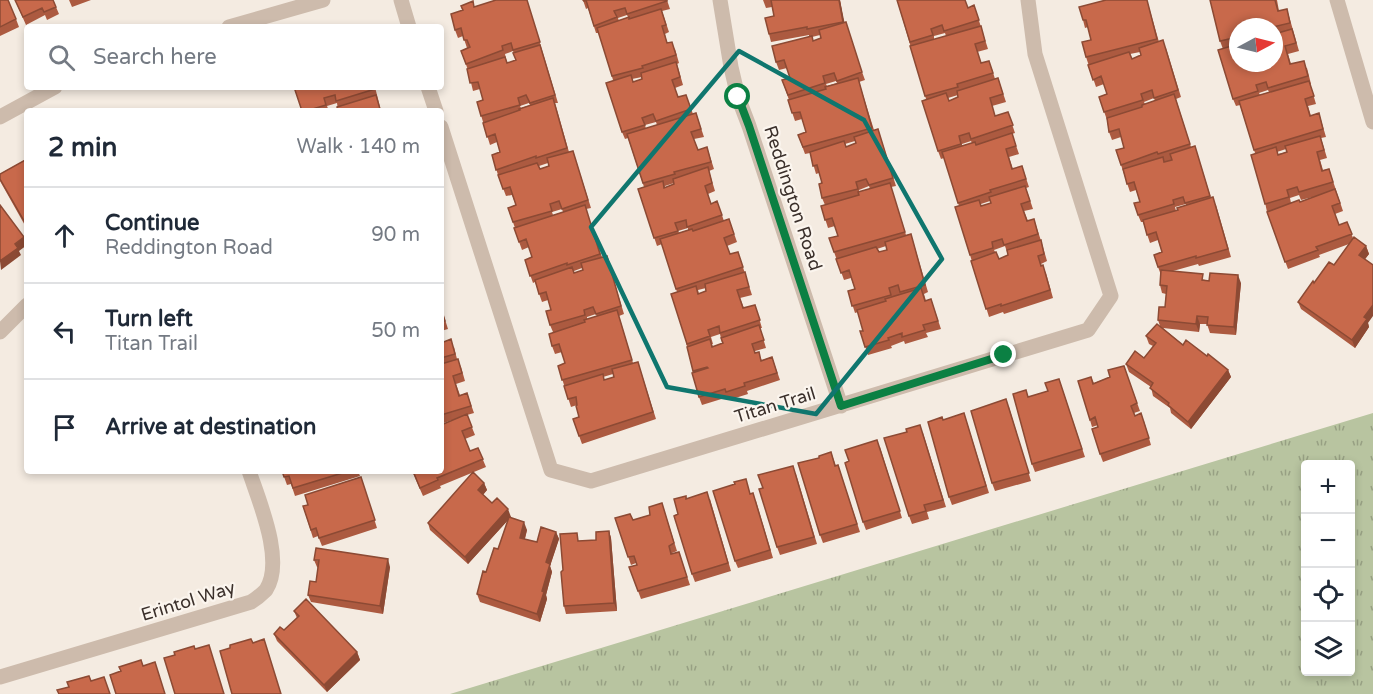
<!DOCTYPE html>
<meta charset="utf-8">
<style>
:root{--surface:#fff;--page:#f6f6f7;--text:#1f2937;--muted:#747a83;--line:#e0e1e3}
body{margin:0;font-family:"Varela Round",sans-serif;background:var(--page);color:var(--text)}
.controls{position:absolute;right:18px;bottom:18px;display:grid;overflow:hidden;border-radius:6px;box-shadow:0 3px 9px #0003}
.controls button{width:54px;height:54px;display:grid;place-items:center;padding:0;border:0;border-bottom:2px solid var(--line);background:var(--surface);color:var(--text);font:30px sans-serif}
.compass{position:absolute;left:1229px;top:18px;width:54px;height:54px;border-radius:50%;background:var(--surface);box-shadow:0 3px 9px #0003;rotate:83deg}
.stop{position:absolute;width:18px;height:18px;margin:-14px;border:4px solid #0b8043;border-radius:50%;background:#fff}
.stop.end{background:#0b8043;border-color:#fff;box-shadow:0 2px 6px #0008}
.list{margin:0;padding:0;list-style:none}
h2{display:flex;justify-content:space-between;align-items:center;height:78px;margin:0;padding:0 24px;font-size:26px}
h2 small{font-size:20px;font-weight:400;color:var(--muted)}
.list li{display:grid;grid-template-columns:39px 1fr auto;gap:18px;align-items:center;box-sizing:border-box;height:96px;padding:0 24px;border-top:2px solid var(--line)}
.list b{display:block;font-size:22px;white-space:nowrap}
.list p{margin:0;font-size:20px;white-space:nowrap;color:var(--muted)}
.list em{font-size:20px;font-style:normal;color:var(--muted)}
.icon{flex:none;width:33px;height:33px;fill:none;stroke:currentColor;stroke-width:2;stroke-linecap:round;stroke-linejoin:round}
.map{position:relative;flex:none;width:1373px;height:694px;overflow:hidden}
.search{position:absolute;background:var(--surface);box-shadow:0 3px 9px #0003;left:24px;top:24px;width:420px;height:66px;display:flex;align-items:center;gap:15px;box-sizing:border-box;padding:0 21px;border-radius:6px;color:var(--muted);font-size:22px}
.panel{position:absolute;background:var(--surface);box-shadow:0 3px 9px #0003;left:24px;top:108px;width:420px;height:366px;border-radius:6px}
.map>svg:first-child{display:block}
.grass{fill:url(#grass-tufts);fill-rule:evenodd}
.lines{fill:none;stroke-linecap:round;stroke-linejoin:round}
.street{stroke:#cdbbac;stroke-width:15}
.wall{fill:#ac5a40;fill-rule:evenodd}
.shaded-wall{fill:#8c4a34}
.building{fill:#c8694b;stroke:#8c4a34;stroke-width:1.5}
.route{stroke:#0b8043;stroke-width:8}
.marked{fill:none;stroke:#0f766e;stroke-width:4.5;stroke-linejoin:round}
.labels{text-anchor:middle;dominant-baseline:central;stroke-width:4.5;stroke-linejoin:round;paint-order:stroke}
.street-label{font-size:18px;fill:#3b302b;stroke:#fbf5ee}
</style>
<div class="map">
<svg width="1373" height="694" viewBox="0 0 1373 694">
<defs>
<pattern id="grass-tufts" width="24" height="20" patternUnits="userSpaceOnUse" patternTransform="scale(1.5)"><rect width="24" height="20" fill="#b8c4a0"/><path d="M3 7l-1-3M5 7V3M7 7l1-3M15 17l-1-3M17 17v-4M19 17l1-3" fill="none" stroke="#97a083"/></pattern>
</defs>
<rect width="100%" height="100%" fill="#f4ebe1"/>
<!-- grass -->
<path class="grass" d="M1373 413V694H450ZM1306 464H1350V672H1306Z"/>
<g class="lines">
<!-- street -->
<path class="street" d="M401 0 409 27
M720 0 731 67 738 97 749 126 841 406
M1337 0 1373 122
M229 27 323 0
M428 87 436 111
M0 117 55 87
M441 127 551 470 591 481 1088 330 1111 296 1035 54 1028 0
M0 332 27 305
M0 677 251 602C256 599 262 594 266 590 285 561 259 501 249 471"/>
</g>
<!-- wall -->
<path class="wall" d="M0 0 16 19 19 27 0 36Z
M15 0H53L59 14 47 20 45 15 26 25Z
M69 0H91L72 7Z
M527 0 558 103H555L569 152 573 151 591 208 586 209 602 257 607 256 609 264 624 314 619 316 633 363 638 362 656 419 582 444 573 419 579 417 577 405 571 407 558 366 565 363 562 352 555 354 552 346 553 332 550 325 551 310 548 300 542 302 535 282 533 283 525 260 532 257 529 247 522 250 514 228H515L508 208 516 205 512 195 506 196 498 175 492 155 500 152 497 142 490 145 477 102 483 100 480 89 473 91 468 70 461 51 467 48 463 36 458 38 455 30 462 10 461 6 475 7ZM513 51 516 60 507 63 505 54ZM529 103 530 105 521 108 520 106ZM548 163 549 166 540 169 539 166ZM562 209 563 212 553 215 552 212ZM582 268 583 270 574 273V271ZM596 314 597 317 587 319V317ZM613 374 614 377 605 380 603 377Z
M583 0H667L670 9 662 11 669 32 665 34 667 43 675 49 679 63 677 64 683 85 675 88 678 97 686 95 693 114 696 113 704 137 694 139 698 150 707 147 714 169 709 171 715 191 708 194 711 204 717 201 724 221 729 219 737 242 727 246 730 254 738 252 752 295 740 298 744 308 755 305 762 328H760L766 348 755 351V353L762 360 772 357 780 380 747 391 748 394 729 400 728 397 702 405 699 397 687 347 677 292 662 244 657 246 638 189 644 187 628 138 625 139 622 132 613 80 599 33H596L588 8 586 9ZM627 15 628 17 619 21 618 18ZM642 77V79L633 82 632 79ZM656 122 657 125 646 129 645 125ZM674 183V184L665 188V186ZM688 228V230L679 233 678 231ZM706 288V291L699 294 698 290ZM720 334 722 343 713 347 712 344H713L711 337Z
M763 0H840L844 23 865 80 859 82 874 130 878 129 896 186 891 187 906 235 911 234 928 292 924 294 926 301 931 299 941 329 926 333 928 337 905 344 904 341 891 346 892 348 868 355 860 331H863L858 312 855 313 848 291 855 289 851 278 844 280 829 238 838 236 835 226 828 228 821 206 825 205 822 198V183L819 173 816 174 810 153 805 154 798 135 806 132 802 119 795 121 788 100H789L782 80 790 78 787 68 779 70 776 62 809 36V35L771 42 769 34 774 16 772 7 766 8ZM820 35 821 38 813 41 812 37ZM836 81 837 83 827 86 826 84ZM855 141 856 143 847 147 845 144ZM869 186 870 189 859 192V190ZM886 246 887 250 879 252 877 249Z
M897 0 968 8 974 5 988 49 977 52 981 63 992 69 995 79 998 78 1006 102 992 106 995 116 1008 112 1015 133 1012 134 1019 154 1009 157 1013 169 1022 166 1029 187 1026 188 1033 209 1024 211 1028 221 1034 219 1043 247 1047 261 1041 264 1046 273 1053 298 1004 314 1003 312 989 317 970 255 959 206 944 158 941 159 938 151 926 99ZM945 33 946 36 934 40V36ZM958 95V97L949 101 948 98ZM971 141 972 143 962 146V144ZM990 201 991 203 981 206V204ZM1005 246 1008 255 999 259 994 250Z
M1106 0H1147L1159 42 1166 48 1181 97 1176 99 1191 147 1195 146 1211 198 1216 205 1231 257 1199 266 1198 264 1173 271 1205 280 1241 283 1236 335 1210 333 1207 324H1200L1199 332 1163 328 1183 345 1207 356 1228 370 1231 377 1191 429 1171 413 1170 408 1153 396 1151 387 1129 372 1126 364 1144 358 1153 346 1149 344 1146 336 1160 326 1158 320 1165 307 1166 294 1162 293 1160 285 1161 275 1158 267 1162 252 1158 240 1150 243 1143 222H1141L1138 215 1140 202 1136 190 1130 192 1121 165 1124 148 1121 137 1112 140 1109 132 1107 120 1099 97 1107 94 1104 84 1096 87 1086 57 1091 40 1088 27 1085 28 1083 20ZM1140 52 1141 55 1132 59 1130 54ZM1154 98 1155 101 1145 104 1144 102ZM1186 204V205L1176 211 1175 207Z
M1210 0H1277L1279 11 1287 9 1299 51 1288 54 1291 64 1307 68 1311 84H1310L1316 104 1308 106 1311 116 1319 113 1326 137 1321 138 1327 158 1320 160 1323 170 1329 169 1343 211 1335 214 1339 225 1347 222 1353 238 1366 246 1369 254 1365 259 1368 323 1369 327 1355 348 1301 309 1298 302 1314 283 1334 265 1349 244 1319 255 1320 257 1288 269 1267 212 1255 153 1240 105 1236 106 1233 99 1223 49 1220 41ZM1238 27H1274V63H1238ZM1268 90 1269 92 1260 95 1259 93ZM1286 149 1287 152 1278 154 1277 152ZM1299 195 1301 200 1321 195 1300 202 1291 203 1290 198Z
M294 87H375L381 111H338L337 103 327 106 329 111H302Z
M27 159V229L0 181V174Z
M441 307 448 329 441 331Z
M441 343 454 347 457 359 461 367 465 381 456 384 460 395 467 393 474 413 467 415 475 435 465 439 470 451 478 448 486 467 440 486 441 488 423 496 412 471H441L452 420 441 424Z
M1124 366 1140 411 1134 413 1135 416 1144 421 1151 445 1103 462 1100 454 1098 427V425L1092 427 1090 420 1091 377 1094 383 1110 377Z
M1059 379 1085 457 1035 472 1032 464 1028 397 1048 391Z
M1009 407 1031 481 995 491 992 483Z
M964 413 989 493 952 505 949 497 943 420Z
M923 433 946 507 927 512 929 519 912 524 909 516Z
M880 447 902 518 866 530 863 522Z
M831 452 836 466 838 465 860 532 823 543 820 535 819 458Z
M282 471H358L360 476 295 496 291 484 287 485Z
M796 474 817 544 780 555 777 547 763 488Z
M361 477 377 528 322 546 318 536 313 538 303 506 308 505Z
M484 483 487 490 483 495 492 503 511 517 510 518 527 530 525 539 537 542 556 532 559 539 550 566 552 572 546 595 547 599 540 622 480 602 477 594 486 572 498 549 508 520 468 564 430 530 428 523Z
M751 494 756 501 773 558 738 568 735 561Z
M686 496 687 499H710L731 571 695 582 692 574 678 514Z
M662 503 677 551 672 553V554L679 552 690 585 641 599 629 567 637 565 636 563 631 565 615 518 633 520 650 515Z
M609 531 611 538 617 611 566 614 564 606 580 541 596 540Z
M314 560 390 567 383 614 311 602 308 595 316 582 318 568 317 567Z
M294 611 357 652 360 660 327 692 277 641 274 634 284 630 297 618Z"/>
<!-- shaded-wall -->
<path class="shaded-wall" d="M839 0H840L846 30 843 22Z
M24 237 27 245 19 251 21 255 1 270 0 261 15 244Z
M1366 246 1369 254 1362 263 1359 255Z
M1238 275 1241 283 1236 335 1234 327Z
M1373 305V316L1368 323 1369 327 1355 348 1352 340 1364 317Z
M1197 316 1200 324 1199 332 1196 324Z
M1228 370 1231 377 1191 429 1188 422Z
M484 483 487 490 480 498 478 490Z
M508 509 511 517 468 564 465 557Z
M524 522 527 530 523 545 520 538Z
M609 531 611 538 617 611 614 603Z
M556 532 559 539 550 566 552 572 546 595 547 599 540 622 537 614 546 562Z
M388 559 390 567 383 614 380 606Z
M357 652 360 660 327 692 324 685Z"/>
<!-- building -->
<path class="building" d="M0 0H8L16 19 0 27Z
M15 0H53L56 7 44 12 42 8 23 17Z
M496 0H527L540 42 513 50 511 43 502 46 503 50 466 64 461 51 470 47 467 40H464L461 28 455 30 451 14 463 10 461 6 473 1 474 7Z
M583 0H667V1L627 14 625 8 614 11 617 17 594 26 586 0 584 1Z
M771 0H839L843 22 807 29V27L769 34 765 18 774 16Z
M897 0H965L968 8 974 5 979 20 944 31 942 25 931 29 933 35 910 42Z
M1106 0H1147L1157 39 1086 57 1082 42 1091 40 1086 20H1083L1079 7Z
M1210 0H1275L1278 11 1287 9 1290 23 1273 27H1238V37L1220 41Z
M661 9 666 25 662 26 667 43 672 42 676 55 642 66 643 68 612 76 597 28 629 17V19Z
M846 22 862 72 837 81 834 73 823 76 825 83 788 95 782 80 790 78 784 60 776 62 772 46 812 36 813 41 821 38 819 30Z
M981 26 985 41 975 44 981 63 989 61 993 73 957 84 958 87 925 96 910 46Z
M1292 29 1296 43 1285 46 1290 64 1304 61 1308 76 1268 88 1266 82 1256 85 1258 91 1233 99 1218 50 1238 44V63H1274V34Z
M1163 40 1178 90 1154 98 1152 90 1141 94 1143 100 1104 112 1099 97 1107 94 1101 76 1093 80 1088 65 1129 52 1132 59 1141 55 1139 48Z
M540 45 555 95 530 103 526 95 518 98 520 105 481 116 477 102 483 100 478 82 470 83 467 69 505 57 507 63 516 60 513 53Z
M676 62 680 77 672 80 678 97 686 95 691 109 656 121 653 114 642 118 645 125 622 132 606 83 631 75 633 82 642 79 641 73Z
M858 78 872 128 803 147 798 135 806 132 800 112 792 113 788 100 826 89 825 87Z
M998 78 1003 94 990 98 995 116 1008 112 1013 125 971 139 969 133 959 136 961 144 938 151 922 101 946 93 949 101 958 97 957 91Z
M1309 81 1314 96 1305 99 1310 116 1319 113 1323 129 1254 150 1239 101Z
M294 87H374L375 89 336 101 335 95 324 98 326 105 306 111H302Z
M1174 94 1190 144 1158 154 1157 152 1121 165 1116 150 1124 148 1119 129 1109 132 1107 118 1142 107V105Z
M376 95 380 109 376 111H338L337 107Z
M553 98 567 148 536 158V156L496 170 492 155 500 152 495 134 487 137 483 123 520 110 519 109Z
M696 113 701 129 691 132 698 150 707 147 711 162 674 172 675 174 643 183 627 134Z
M878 129 893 178 869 185 866 179 856 182 858 189 822 198 819 184 822 183 817 165 813 166 810 152 844 141 846 147 856 143 854 137Z
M1012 133 1016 146 1006 149 1012 169 1022 166 1026 179 990 190 991 192 958 203 942 152 975 142 976 145Z
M1320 136 1324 150 1317 152 1322 171 1329 169 1333 182 1299 192 1297 187 1287 190 1289 197 1265 204 1251 155 1276 147 1278 155 1287 152 1285 146Z
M1195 146 1210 196 1185 203 1183 197 1173 200 1174 204 1138 215 1134 203 1140 202 1134 182 1127 184 1123 169 1163 157 1164 162 1172 160 1170 154Z
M573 151 588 200 562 209 559 201 550 204 552 211 513 222 508 208 516 205 510 187 503 189 498 175 537 163 540 169 549 166 547 158Z
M27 159V226L0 179V174Z
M708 167 712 183 705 186 711 204 717 201 722 215 687 227 686 220 675 223 678 231 654 238 638 189 663 181 664 188 674 184 673 179Z
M890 183 905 232 834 252 829 238 838 236 832 218 825 220 821 206 859 195 858 192Z
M1025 186 1030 201 1021 204 1027 221 1034 219 1038 234 1004 245 1002 239 992 242 993 248 970 255 955 207 979 200 981 206 991 203 989 197Z
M1335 189 1340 203 1332 206 1339 225 1347 222 1352 234 1316 247 1318 250 1285 262 1267 212 1299 200 1300 202Z
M1213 197 1228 249 1196 258V256L1158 267 1154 255 1162 252 1156 232 1147 235 1143 220 1178 210 1177 208Z
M0 205 24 237 15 244 18 248 0 261Z
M585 205 600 254 567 265V263L530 276 525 260 532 257 526 239 519 242 514 228Z
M729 219 734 234 724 238 730 254 738 252 743 267 676 289 660 239 692 229 693 231Z
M911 234 925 285 900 292 898 285 889 288 891 295 852 306 848 291 855 289 849 270 841 273 836 259 876 247 879 252 887 250 885 242Z
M1354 237 1366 246 1359 255 1373 265V305L1364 317 1367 319 1352 340 1298 302 1313 281 1314 283 1329 262 1334 265Z
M1041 240 1044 254 1038 256 1041 266 1043 265 1050 290 1001 306V304L986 309 971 261 996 252 999 259 1008 255 1007 250Z
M607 256 621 306 596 314 593 307 584 310 585 315 550 325 546 311 551 310 546 292 539 294 535 280 572 267 574 273 583 270 581 263Z
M1161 270 1203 274 1202 280 1209 281 1210 273 1238 275 1234 327 1207 325 1208 317 1197 316 1196 324 1158 320 1159 307H1165L1167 286 1160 285Z
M745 272 749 287 737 290 743 308 755 305 760 320 720 333 719 326 708 330 710 336 687 344 671 294 696 286 698 294 706 291 705 284Z
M921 288 925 301 931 299 938 321 923 325 925 330 902 337V333L888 338 889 340 865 347 860 331H863L857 310 886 301 885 299Z
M441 308 445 321 441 322Z
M617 310 632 360 562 380 558 366 565 363 559 344 552 346 549 334 585 322 584 320Z
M1157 324 1183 345 1186 340 1207 356 1208 354 1228 370 1188 422 1168 405 1169 403 1150 388 1153 383 1126 364 1135 351 1144 358 1156 343 1146 336Z
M759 325 764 340 752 344 755 353 759 352 761 361 772 357 777 373 744 383 745 386 726 392 725 389 699 397 692 373 708 368 707 367 693 371 687 347 710 339 712 347 723 343 721 338Z
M451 339 455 354 441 358V343Z
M458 359 462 373 453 376 459 396 467 393 471 406 441 415V364Z
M638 362 653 412 579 436 573 419 579 417 576 406 577 405 576 397 568 399 564 386 603 374 604 380 614 377 612 369Z
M1124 366 1137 403 1131 406 1135 416 1141 413 1149 438 1100 454 1092 429 1098 427 1095 417 1090 420 1078 381 1091 377 1093 384 1110 377 1108 370Z
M1059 379 1082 449 1032 464 1013 394 1026 390 1028 397 1048 391 1045 383Z
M1006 399 1029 473 992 483 971 411Z
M964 413 986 486 949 497 928 422 942 417 943 420Z
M467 414 472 427 462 431 470 451 478 448 483 459 437 478 438 480 420 488 413 471H441V425Z
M920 425 943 500 924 505 926 511 909 516 884 438 907 432 906 429Z
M877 440 900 511 863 522 845 463 849 461 845 450Z
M831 452 835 466 838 465 857 524 820 535 798 463 819 458V456Z
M793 466 814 537 777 547 759 489 763 488 758 475Z
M282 471H349L293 488 289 476 284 477Z
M473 472 484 483 478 490 492 503 497 498 508 509 465 557 428 523Z
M361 477 375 520 319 538 316 528 311 530 303 506 308 505 305 495Z
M746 479 750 494 753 493 770 550 735 561 713 491 735 484 734 482Z
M707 492 728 563 692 574 674 516 678 514 674 499 686 496V499Z
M662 503 674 543 669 546 671 554 679 552 687 577 638 591 629 567 637 565 634 556 628 557 615 518 630 514 633 520 650 515 649 507Z
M509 517 524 522 520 538 537 542 541 527 556 532 546 562 550 564 542 591 544 592 537 614 477 594 483 571 486 572 494 548 498 549Z
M609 531 614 603 564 606 561 572 563 570 560 534 577 533 578 541 596 540V532Z
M316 548 388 559 380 606 308 595 310 581 316 582 319 560H314Z
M306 599 357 652 324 685 274 634 280 627 284 630 299 616 294 611Z
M251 639 253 643 264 639 281 694H232L220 651 230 648V645Z
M209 645 224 694H175L164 658 175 655 174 652 194 646 195 649Z
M141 660 143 666 155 662 165 694H116L110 675 121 671 119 667Z
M89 676 91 681 104 677 110 694H59L57 690 69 687 67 682Z"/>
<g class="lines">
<!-- route -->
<path class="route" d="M738 97 749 126 841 406 1004 355"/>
</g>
<!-- marked area -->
<path class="marked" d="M739 51 864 120 942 259 816 414 667 387 591 227Z"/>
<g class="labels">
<!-- street labels -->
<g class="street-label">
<text transform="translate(793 198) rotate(72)">Reddington Road</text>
<text transform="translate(775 405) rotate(-17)">Titan Trail</text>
<text transform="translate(188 601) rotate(-17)">Erintol Way</text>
</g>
</g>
</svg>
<div class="controls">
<button>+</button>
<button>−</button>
<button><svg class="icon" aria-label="locate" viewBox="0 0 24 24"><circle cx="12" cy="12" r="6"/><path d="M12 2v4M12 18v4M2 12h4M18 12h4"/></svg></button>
<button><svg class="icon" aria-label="layers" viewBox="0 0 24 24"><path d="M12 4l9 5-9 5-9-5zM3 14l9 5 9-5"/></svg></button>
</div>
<svg class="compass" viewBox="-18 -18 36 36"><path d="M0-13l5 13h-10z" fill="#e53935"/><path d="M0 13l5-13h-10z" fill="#747a83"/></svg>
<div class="stop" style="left:738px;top:97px"></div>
<div class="stop end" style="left:1004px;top:355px"></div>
<div class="search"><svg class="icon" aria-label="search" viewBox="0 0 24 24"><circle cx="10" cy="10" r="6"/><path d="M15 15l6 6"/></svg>Search here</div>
<section class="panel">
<h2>2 min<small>Walk · 140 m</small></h2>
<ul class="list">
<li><svg class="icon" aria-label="ahead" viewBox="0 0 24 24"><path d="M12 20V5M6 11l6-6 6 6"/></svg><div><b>Continue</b><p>Reddington Road</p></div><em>90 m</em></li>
<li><svg class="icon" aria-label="left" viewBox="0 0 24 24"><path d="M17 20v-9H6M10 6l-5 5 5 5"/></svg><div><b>Turn left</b><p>Titan Trail</p></div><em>50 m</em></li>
<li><svg class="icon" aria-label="arrive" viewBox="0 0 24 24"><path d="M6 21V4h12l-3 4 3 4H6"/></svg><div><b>Arrive at destination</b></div></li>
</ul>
</section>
</div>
